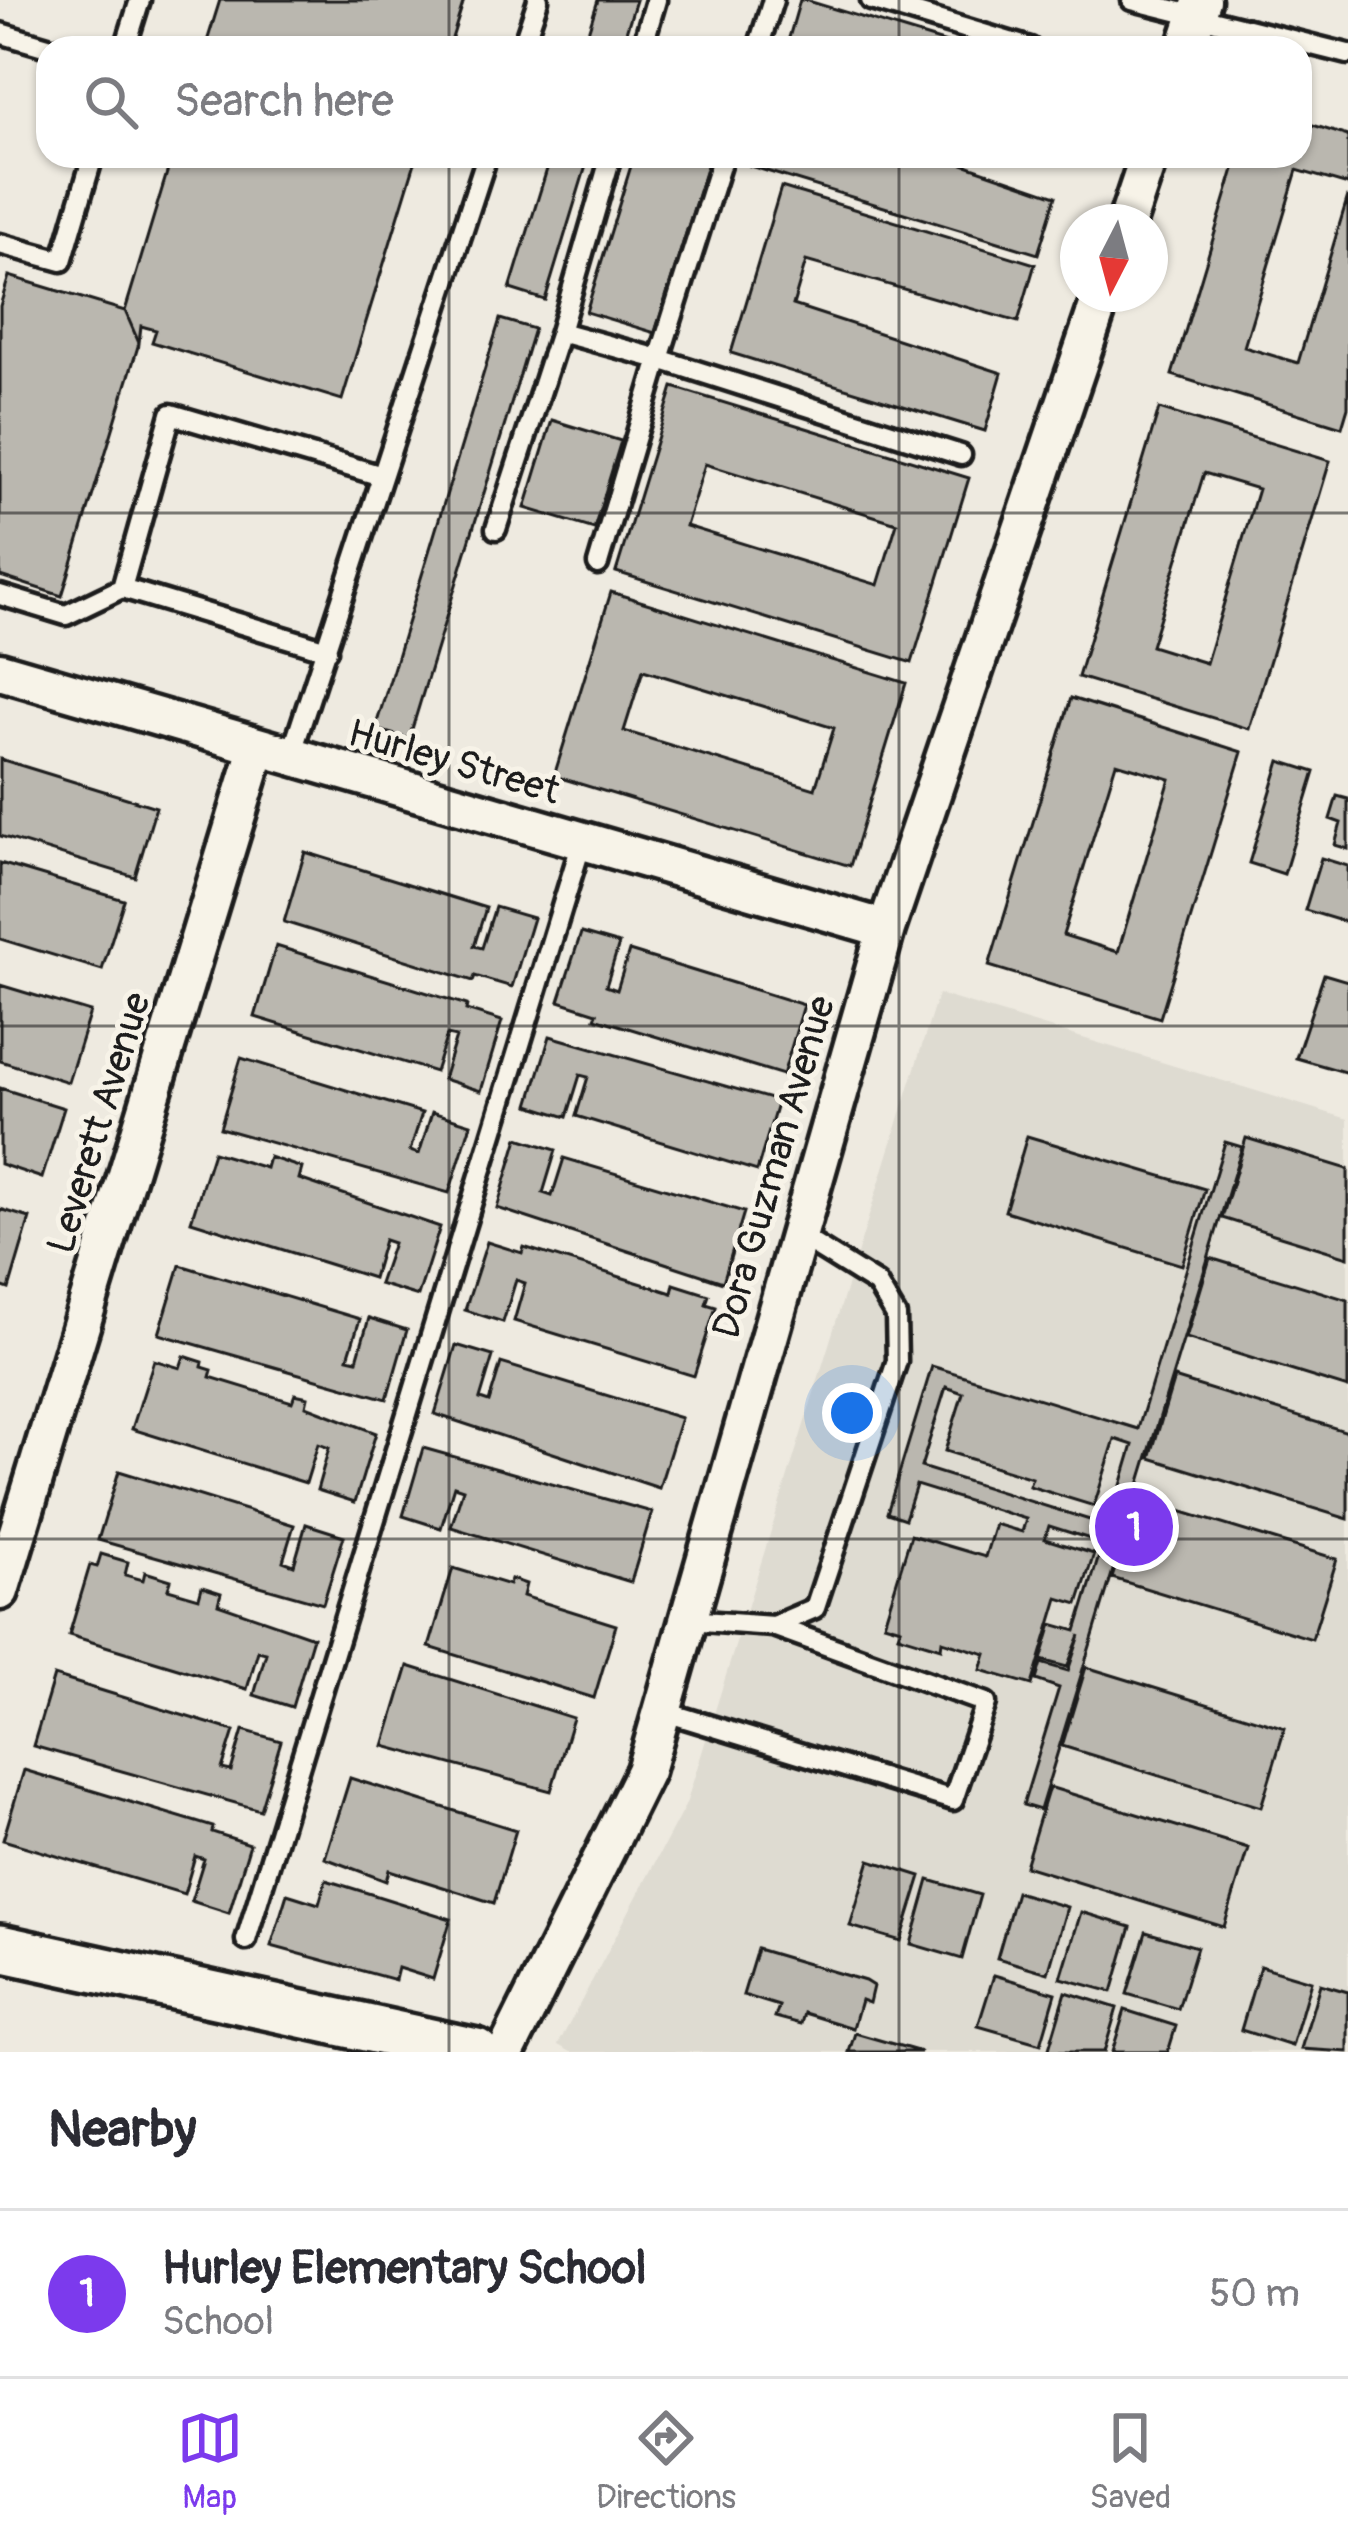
<!DOCTYPE html>
<style>
:root{--surface:#fff;--page:#f7f7f7;--text:#2b2b33;--muted:#7c7c81;--line:#e1e1e2;--accent:#7c3aed}
body{margin:0;font-family:Pangolin,sans-serif;background:var(--page);color:var(--text)}
.compass{position:absolute;left:1060px;top:204px;width:108px;height:108px;border-radius:50%;background:var(--surface);box-shadow:0 3px 9px #0004;rotate:186deg}
.you{position:absolute;left:852px;top:1413px;width:42px;height:42px;margin:-30px;border:9px solid #fff;border-radius:50%;background:#1a73e8;box-shadow:0 0 0 18px #1a73e833}
.badge{display:grid;place-items:center;width:78px;height:78px;border-radius:50%;background:var(--accent);color:#fff;font-size:39px;font-weight:700}
.pin{position:absolute;translate:-50% -50%;border:6px solid #fff;box-shadow:0 3px 12px #0006}
.list{margin:0;padding:0;list-style:none}
h2{display:flex;justify-content:space-between;align-items:center;height:156px;margin:0;padding:0 48px;font-size:51px}
h2 small{font-size:39px;font-weight:400;color:var(--muted)}
.list li{display:grid;grid-template-columns:78px 1fr auto;gap:36px;align-items:center;box-sizing:border-box;height:168px;padding:0 48px;border-top:3px solid var(--line)}
.list b{display:block;font-size:45px;white-space:nowrap}
.list p{margin:0;font-size:39px;white-space:nowrap;color:var(--muted)}
.list em{font-size:39px;font-style:normal;color:var(--muted)}
.icon{flex:none;width:66px;height:66px;fill:none;stroke:currentColor;stroke-width:2;stroke-linecap:round;stroke-linejoin:round}
.map{position:relative;flex:none;width:1348px;height:2052px;overflow:hidden}
.search{position:absolute;background:var(--surface);box-shadow:0 3px 9px #0004;left:36px;right:36px;top:36px;height:132px;display:flex;align-items:center;gap:30px;box-sizing:border-box;padding:0 42px;border-radius:36px;color:var(--muted);font-size:45px}
.sheet{height:324px;background:var(--surface)}
nav{display:flex;justify-content:space-around;align-items:center;box-sizing:border-box;height:168px;border-top:3px solid var(--line);background:var(--surface);font-size:33px;color:var(--muted)}
nav a{display:grid;justify-items:center;gap:6px}
nav .on{color:var(--accent)}
.map>svg:first-child{display:block}
.built{fill:#dedbd1}
.building{fill:#bab7af;stroke:#1c1c1c;stroke-width:3;fill-rule:evenodd}
.lines{fill:none;stroke-linecap:round;stroke-linejoin:round}
.service-casing{stroke:#1c1c1c;stroke-width:27}
.minor-casing{stroke:#1c1c1c;stroke-width:45}
.tertiary-casing{stroke:#1c1c1c;stroke-width:54}
.service{stroke:#f7f3e8;stroke-width:18}
.minor{stroke:#f7f3e8;stroke-width:36}
.tertiary{stroke:#f7f3e8;stroke-width:45}
.grid{fill:none;stroke:#1c1c1c;stroke-width:3;stroke-opacity:0.55}
.labels{text-anchor:middle;dominant-baseline:central;stroke-width:10;stroke-linejoin:round;paint-order:stroke}
.street-label{font-size:39px;fill:#1c1c1c;stroke:#f7f3e8}
</style>
<div class="map">
<svg width="1348" height="2052" viewBox="0 0 1348 2052">
<rect width="100%" height="100%" fill="#eeeae0"/>
<filter id="ink" filterUnits="userSpaceOnUse"><feTurbulence type="fractalNoise" baseFrequency=".00833" numOctaves="2"/><feDisplacementMap in="SourceGraphic" scale="24" xChannelSelector="R" yChannelSelector="G"/><feConvolveMatrix kernelMatrix="1 2 1 2 8 2 1 2 1" color-interpolation-filters="sRGB"/></filter>
<g filter="url(#ink)">
<!-- built -->
<path class="built" d="M938 994 1348 1119V2052H571L558 2045 686 1804Z"/>
<!-- building -->
<path class="building" d="M220 0H464L449 48H205Z
M598 0H636L621 48H583Z
M800 0H805L963 48H786Z
M1300 121 1348 136V185L1297 170 1244 347 1298 363 1348 196V407L1342 427 1172 375 1238 156H1300Z
M172 156H417L342 400 152 342 156 330 141 326 139 343 125 311Z
M551 156H589L545 300 510 289Z
M634 156 709 159 655 333 586 312Z
M753 156H940L1056 196 1038 254 750 166Z
M781 187 1035 264 1018 322 806 261 793 305 1002 373 985 431 731 353Z
M9 276 125 311 139 343 62 596 0 576V306Z
M500 319 534 329 409 739 375 729Z
M673 387 969 478 912 663 616 572ZM705 464 897 523 878 585 686 526Z
M1159 409 1330 461 1249 729 1078 677ZM1204 473 1258 489 1206 663 1151 646Z
M552 420 621 441 594 529 525 508Z
M611 592 906 683 850 866 554 776ZM643 670 834 728 815 789 624 731Z
M1071 698 1242 752 1160 1018 989 966ZM1116 763 1170 779 1118 952 1063 935Z
M0 759 156 807 135 877 0 836Z
M1280 761 1315 772 1284 874 1249 863Z
M1337 796 1348 799V849L1335 845 1341 823 1330 819Z
M305 852 486 908 474 946 482 948 495 907 533 918 512 987 475 976 473 981 284 922Z
M1321 858 1348 866V923L1305 910Z
M0 863 124 900 102 970 0 939Z
M581 933 619 944 606 986 617 990 629 951 804 1005 783 1075 595 1018 597 1013 559 1001Z
M276 946 467 1005 466 1010 502 1021 481 1091 443 1079 456 1037 447 1035 435 1072 255 1017Z
M1324 974 1348 981V1073L1296 1058Z
M0 985 90 1012 68 1082 0 1061Z
M550 1036 778 1101 757 1171 576 1116 588 1077 580 1075 567 1117 529 1105Z
M241 1058 422 1113 410 1151 419 1154 432 1112 471 1124 449 1193 220 1128Z
M0 1088 64 1108 42 1178 0 1164Z
M1027 1136 1205 1189 1182 1265 1005 1211Z
M518 1138 556 1150 543 1193 552 1196 564 1158 744 1212 723 1282 497 1208Z
M1246 1138 1348 1169V1257L1222 1218Z
M1225 1142 1242 1147 1040 1810 1023 1805 1059 1688 1036 1680 1041 1663 1068 1671 1080 1635 1067 1667 1041 1660 1052 1624 1076 1631 1103 1543 1049 1526 1045 1539 1094 1554 1078 1604 1058 1598 1032 1685 981 1670 986 1654 942 1641 941 1648 898 1635 901 1628 884 1623 911 1535 985 1557 995 1524 1022 1532 1026 1519 916 1485 905 1519 887 1513 932 1366 1138 1429ZM946 1387 963 1393 945 1451 1032 1478 1029 1486 1094 1506 1115 1439 1133 1445 1109 1526 921 1467Z
M213 1152 266 1168 269 1157 302 1168 299 1179 440 1227 418 1296 379 1284 393 1243 384 1240 373 1278 191 1221Z
M0 1209 30 1218 9 1289 0 1286Z
M487 1242 522 1253 524 1247 672 1293 674 1284 709 1295 706 1304 716 1307 694 1376 514 1321 525 1283 516 1280 503 1322 465 1310Z
M1210 1258 1348 1300V1388L1186 1338Z
M180 1265 360 1319 348 1358 357 1360 369 1318 407 1330 387 1399 159 1334Z
M456 1345 493 1356 480 1399 489 1402 501 1363 681 1418 659 1488 435 1414Z
M184 1356 203 1362 202 1367 212 1370 210 1377 292 1402 295 1394 308 1397 306 1406 376 1433 355 1502 317 1490 329 1448 318 1444 306 1483 132 1429 154 1360 180 1368Z
M1174 1378 1348 1432V1519L1150 1458Z
M423 1448 652 1512 631 1582 451 1527 463 1489 454 1486 441 1528 403 1516Z
M119 1471 294 1525 283 1561 294 1565 306 1524 344 1536 323 1604 98 1540Z
M1137 1498 1337 1559 1312 1639 1112 1578Z
M101 1554 128 1562 125 1575 143 1580 145 1572 171 1580 168 1589 199 1598 202 1587 221 1593 218 1604 313 1637 292 1707 254 1695 266 1653 258 1651 247 1689 69 1635 90 1565 97 1567Z
M453 1568 509 1585 511 1579 526 1584 523 1596 616 1625 594 1698 429 1647Z
M408 1666 573 1718 551 1791 384 1746Z
M1086 1667 1285 1728 1261 1807 1062 1746Z
M54 1676 234 1731 222 1769 231 1771 243 1730 281 1741 260 1810 33 1746Z
M24 1770 213 1827 212 1832 250 1844 229 1913 191 1901 204 1859 195 1856 184 1894 3 1840Z
M350 1778 516 1830 494 1903 389 1870 386 1881 325 1858Z
M1049 1787 1248 1848 1224 1927 1025 1866Z
M870 1860 921 1876 901 1941 850 1926Z
M326 1880 451 1919 433 1979 398 1968 395 1980 271 1946 287 1894 319 1904Z
M929 1880 980 1895 962 1959 911 1944Z
M1016 1892 1067 1907 1048 1973 997 1958Z
M1081 1912 1131 1927 1112 1992 1061 1978Z
M1146 1932 1197 1947 1178 2009 1127 1994Z
M757 1949 865 1981 873 1986 869 2003 861 2000 853 2028 804 2013 801 2024 775 2017 779 2006 743 1995Z
M1260 1966 1311 1981 1292 2046 1241 2030Z
M994 1975 1056 1993 1041 2044 978 2026Z
M1320 1984 1348 1992V2052L1301 2049Z
M1066 1992 1117 2008 1104 2052H1048Z
M1125 2010 1176 2026 1168 2052H1112Z
M855 2033 921 2052H849Z"/>
<g class="lines">
<defs>
<path id="service" d="M871 0 1030 48
M1132 0 1348 54
M0 33 51 48
M125 48 140 0
M522 48 538 0
M642 48 656 0
M758 48 773 0
M723 156 659 359 961 455
M0 244 62 261 93 156
M496 529 560 332
M598 564 659 359 560 332 611 156
M0 595 66 615 122 588
M327 650 122 588 171 414 382 476
M290 758 487 156
M688 1620 773 1626 815 1608 897 1361 896 1316 877 1284 798 1235
M662 1711 953 1800 986 1703 773 1626
M246 1940 582 842"/>
<path id="minor" d="M1186 48 1202 0
M1127 222 1149 156
M0 671 886 929
M0 1591 257 749
M506 2052 645 1771 886 929 1102 294"/>
<path id="tertiary" d="M0 1948 476 2052"/>
</defs>
<!-- service casing -->
<use href="#service" class="service-casing"/>
<!-- minor casing -->
<use href="#minor" class="minor-casing"/>
<!-- tertiary casing -->
<use href="#tertiary" class="tertiary-casing"/>
<!-- service -->
<use href="#service" class="service"/>
<!-- minor -->
<use href="#minor" class="minor"/>
<!-- tertiary -->
<use href="#tertiary" class="tertiary"/>
</g>
</g>
<!-- grid -->
<path class="grid" d="M449 0V48M899 0V48M449 156V2052M899 156V2052M0 513H1348M0 1026H1348M0 1539H1348"/>
<g class="labels">
<!-- street labels -->
<g class="street-label">
<text transform="translate(454 762) rotate(16)">Hurley Street</text>
<text transform="translate(99 1123) rotate(-73)">Leverett Avenue</text>
<text transform="translate(774 1167) rotate(-74)">Dora Guzman Avenue</text>
</g>
</g>
</svg>
<svg class="compass" viewBox="-18 -18 36 36"><path d="M0-13l5 13h-10z" fill="#e53935"/><path d="M0 13l5-13h-10z" fill="#7c7c81"/></svg>
<div class="you"></div>
<div class="pin badge" style="left:1134px;top:1527px">1</div>
<div class="search"><svg class="icon" aria-label="search" viewBox="0 0 24 24"><circle cx="10" cy="10" r="6"/><path d="M15 15l6 6"/></svg>Search here</div>
</div>
<section class="sheet">
<h2>Nearby<small></small></h2>
<ul class="list">
<li><span class="badge">1</span><div><b>Hurley Elementary School</b><p>School</p></div><em>50 m</em></li>
</ul>
</section>
<nav>
<a class="on"><svg class="icon" aria-label="map" viewBox="0 0 24 24"><path d="M3 6l6-2 6 2 6-2v14l-6 2-6-2-6 2zM9 4v14M15 6v14"/></svg>Map</a>
<a><svg class="icon" aria-label="directions" viewBox="0 0 24 24"><path d="M12 3l9 9-9 9-9-9zM9 14v-3h6M13 9l2 2-2 2"/></svg>Directions</a>
<a><svg class="icon" aria-label="saved" viewBox="0 0 24 24"><path d="M7 4h10v16l-5-4-5 4z"/></svg>Saved</a>
</nav>
